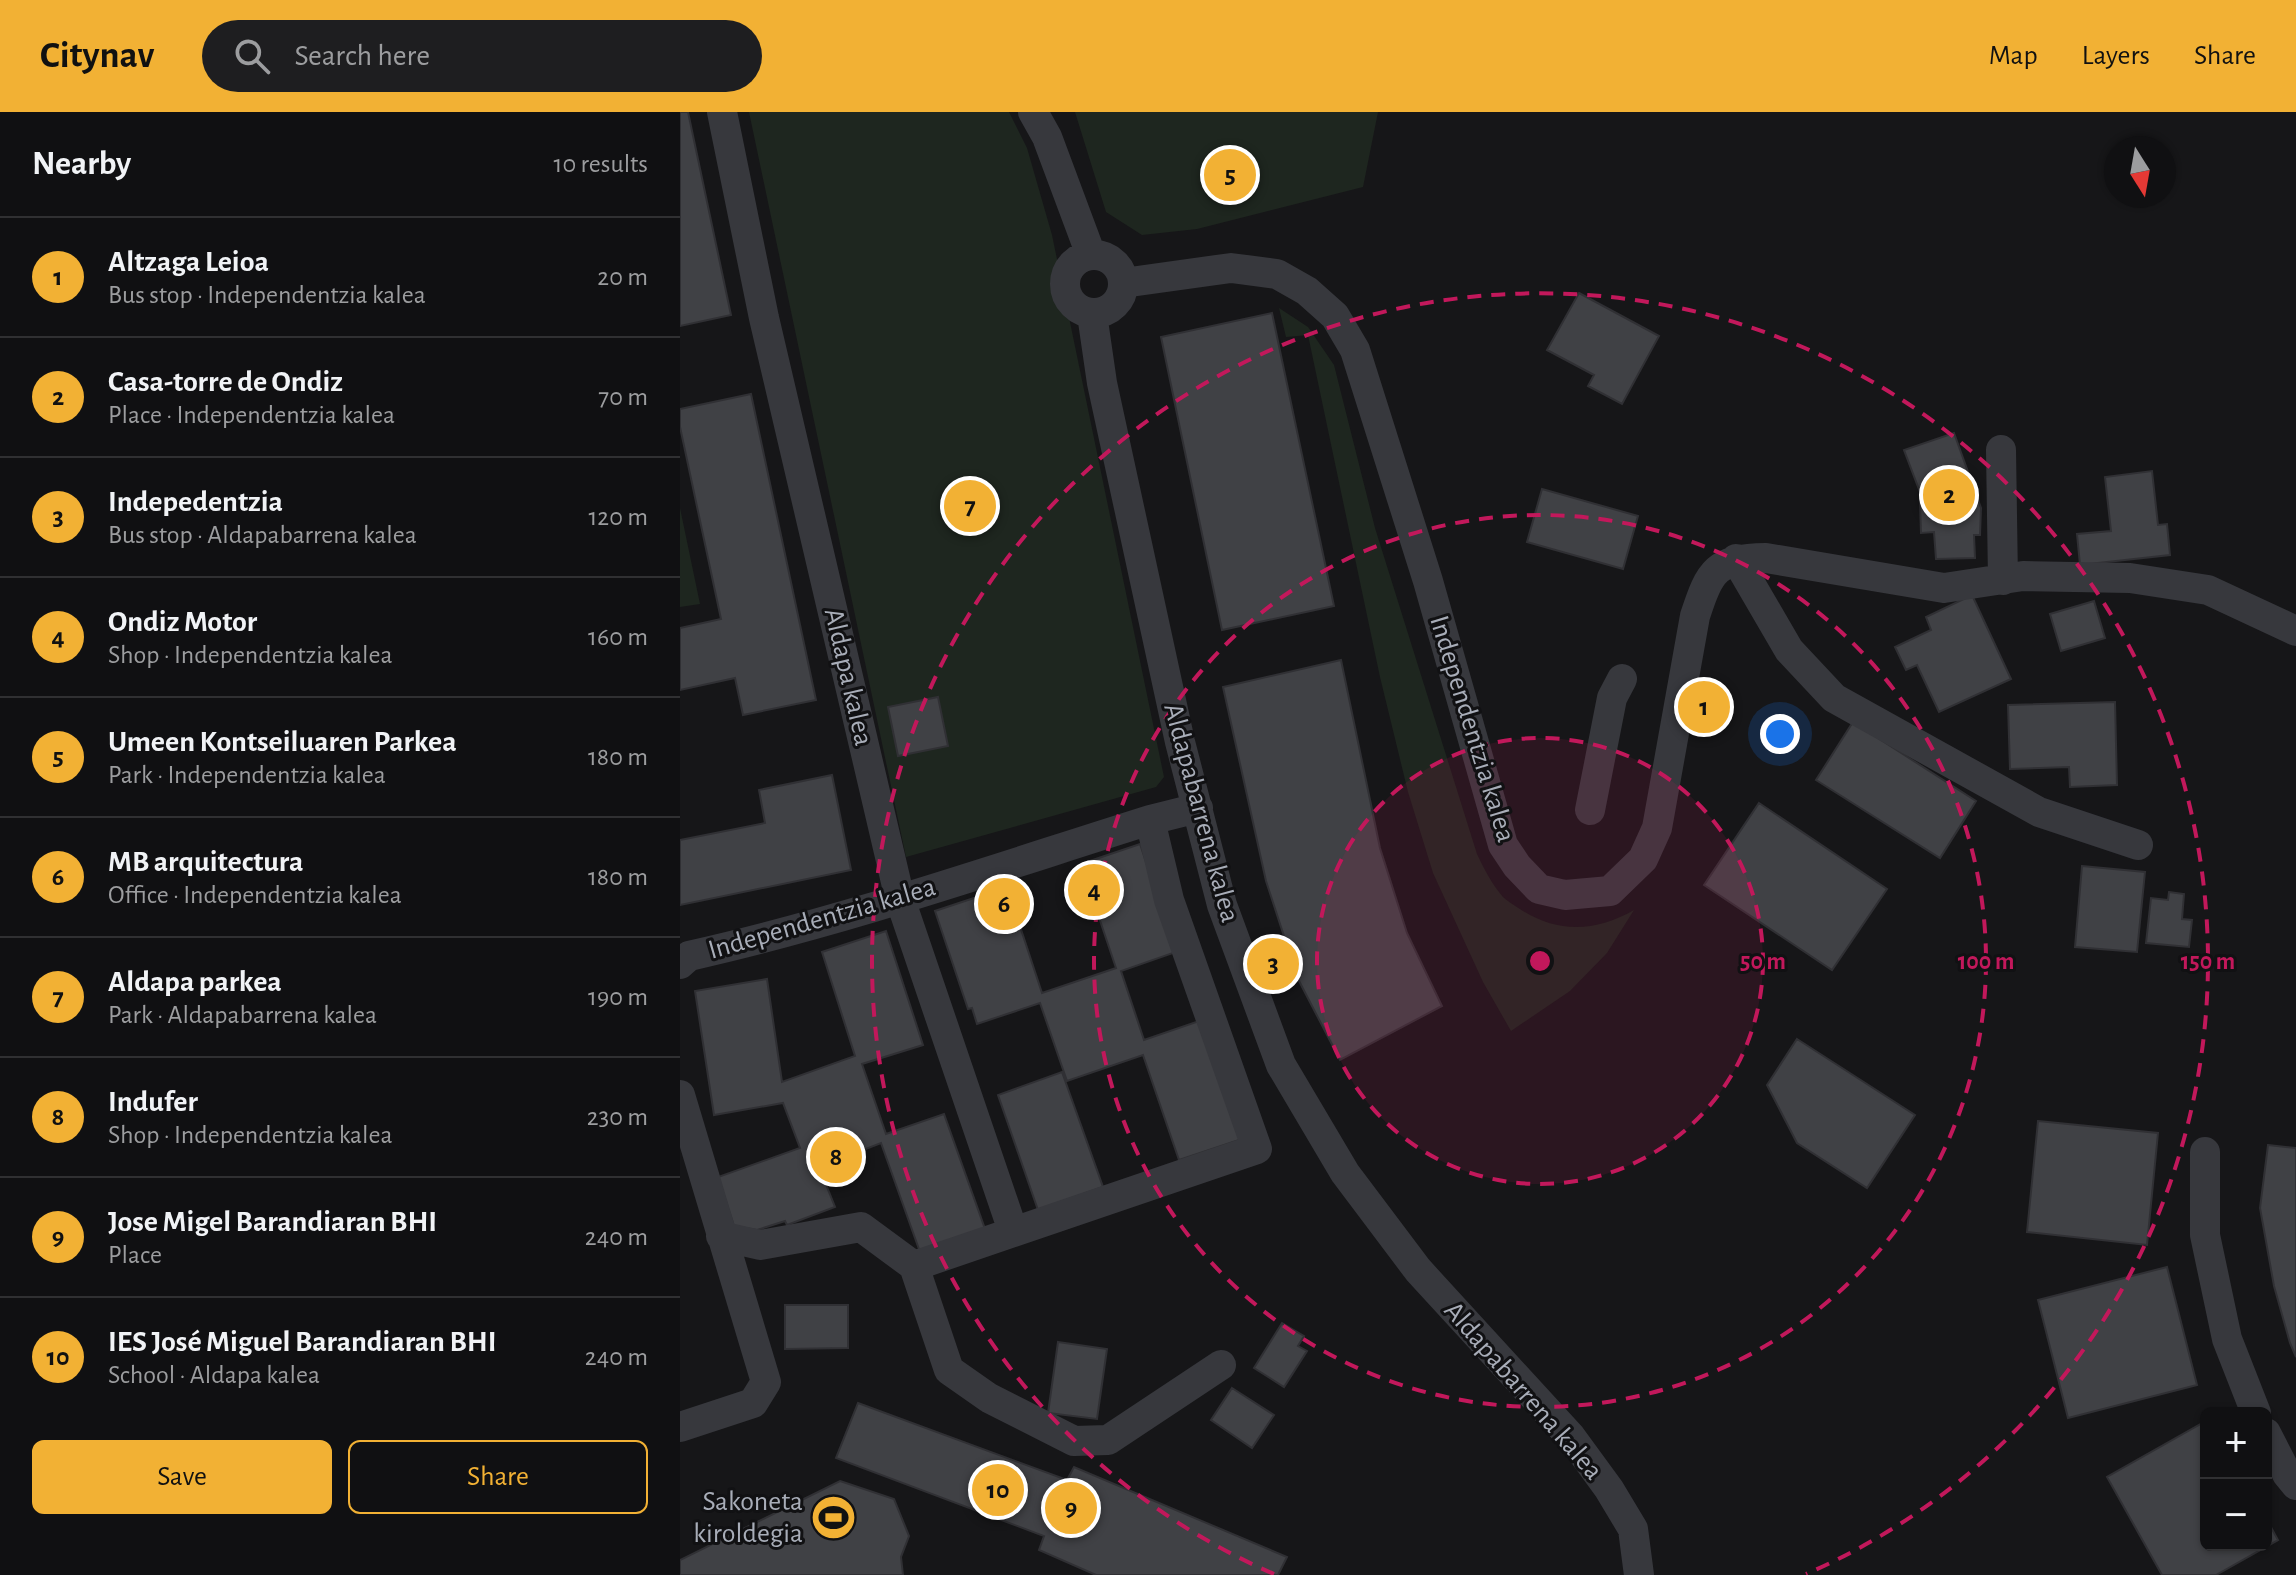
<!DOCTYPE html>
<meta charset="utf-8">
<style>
:root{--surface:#101012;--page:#1e1e20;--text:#f1f3f6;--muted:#9c9d9f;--line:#303032;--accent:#f2b134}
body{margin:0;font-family:"Alegreya Sans",sans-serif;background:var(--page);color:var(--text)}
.controls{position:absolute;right:24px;bottom:24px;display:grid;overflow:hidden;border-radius:12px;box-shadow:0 2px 6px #0004}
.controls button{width:72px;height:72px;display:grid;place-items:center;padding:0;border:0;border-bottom:2px solid var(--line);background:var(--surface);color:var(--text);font:40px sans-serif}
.compass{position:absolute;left:1424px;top:24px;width:72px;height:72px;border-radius:50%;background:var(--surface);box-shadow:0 2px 6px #0004;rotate:169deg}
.you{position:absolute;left:1100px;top:622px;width:28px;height:28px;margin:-20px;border:6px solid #fff;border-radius:50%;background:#1a73e8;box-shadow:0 0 0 12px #1a73e833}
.badge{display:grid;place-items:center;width:52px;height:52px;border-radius:50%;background:var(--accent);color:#111;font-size:26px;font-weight:700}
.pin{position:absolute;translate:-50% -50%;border:4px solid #fff;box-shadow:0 2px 8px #0006}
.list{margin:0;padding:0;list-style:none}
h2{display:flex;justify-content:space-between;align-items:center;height:104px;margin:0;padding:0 32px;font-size:34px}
h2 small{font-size:26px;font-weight:400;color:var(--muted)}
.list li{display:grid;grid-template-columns:52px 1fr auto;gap:24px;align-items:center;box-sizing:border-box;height:120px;padding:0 32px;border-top:2px solid var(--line)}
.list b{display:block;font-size:30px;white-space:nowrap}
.list p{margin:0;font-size:26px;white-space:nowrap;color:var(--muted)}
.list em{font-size:26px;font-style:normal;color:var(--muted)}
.actions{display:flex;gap:16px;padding:24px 32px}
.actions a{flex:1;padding:18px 0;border:2px solid var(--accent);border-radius:12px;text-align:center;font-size:28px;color:var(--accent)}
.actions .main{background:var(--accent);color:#111}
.icon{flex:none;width:44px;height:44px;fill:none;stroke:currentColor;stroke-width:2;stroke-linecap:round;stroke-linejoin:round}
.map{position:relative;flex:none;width:1616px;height:1463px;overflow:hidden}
header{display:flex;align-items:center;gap:48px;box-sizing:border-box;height:112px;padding:0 40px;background:var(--accent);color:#111}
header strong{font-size:38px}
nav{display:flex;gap:44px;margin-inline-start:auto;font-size:28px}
.search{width:560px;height:72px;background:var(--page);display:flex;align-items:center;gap:20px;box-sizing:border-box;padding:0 28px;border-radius:44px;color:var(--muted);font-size:30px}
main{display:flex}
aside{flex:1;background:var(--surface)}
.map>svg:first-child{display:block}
.green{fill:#1e261f}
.building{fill:#404145;stroke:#303034;stroke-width:2}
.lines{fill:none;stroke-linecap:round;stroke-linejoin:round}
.minor{stroke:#37383d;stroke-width:30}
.ring{fill:none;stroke:#c2185b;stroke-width:4;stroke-dasharray:14 10}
.labels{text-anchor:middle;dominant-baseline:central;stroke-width:6;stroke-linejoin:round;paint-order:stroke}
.street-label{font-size:28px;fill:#a8adb8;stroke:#111113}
.poi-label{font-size:28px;fill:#a8adb8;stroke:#111113;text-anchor:end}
.centre{fill:#c2185b;stroke:#111113;stroke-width:4}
.ring-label{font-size:24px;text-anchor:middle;font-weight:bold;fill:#c2185b;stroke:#111113;stroke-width:6;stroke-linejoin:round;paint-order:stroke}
</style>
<header>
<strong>Citynav</strong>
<div class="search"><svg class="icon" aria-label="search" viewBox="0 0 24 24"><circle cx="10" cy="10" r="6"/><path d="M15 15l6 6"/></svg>Search here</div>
<nav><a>Map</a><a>Layers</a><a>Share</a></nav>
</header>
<main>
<aside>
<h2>Nearby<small>10 results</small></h2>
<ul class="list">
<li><span class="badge">1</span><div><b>Altzaga Leioa</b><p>Bus stop · Independentzia kalea</p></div><em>20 m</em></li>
<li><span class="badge">2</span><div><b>Casa-torre de Ondiz</b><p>Place · Independentzia kalea</p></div><em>70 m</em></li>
<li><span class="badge">3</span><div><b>Indepedentzia</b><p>Bus stop · Aldapabarrena kalea</p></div><em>120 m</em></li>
<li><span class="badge">4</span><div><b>Ondiz Motor</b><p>Shop · Independentzia kalea</p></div><em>160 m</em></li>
<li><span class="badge">5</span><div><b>Umeen Kontseiluaren Parkea</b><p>Park · Independentzia kalea</p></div><em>180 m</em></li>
<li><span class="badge">6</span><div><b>MB arquitectura</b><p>Office · Independentzia kalea</p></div><em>180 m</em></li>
<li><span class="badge">7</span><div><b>Aldapa parkea</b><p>Park · Aldapabarrena kalea</p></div><em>190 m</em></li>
<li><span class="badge">8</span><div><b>Indufer</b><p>Shop · Independentzia kalea</p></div><em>230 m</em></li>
<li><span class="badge">9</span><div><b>Jose Migel Barandiaran BHI</b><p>Place</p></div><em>240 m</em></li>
<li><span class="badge">10</span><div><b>IES José Miguel Barandiaran BHI</b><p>School · Aldapa kalea</p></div><em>240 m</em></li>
</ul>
<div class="actions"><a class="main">Save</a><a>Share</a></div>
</aside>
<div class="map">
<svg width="1616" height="1463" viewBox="0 0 1616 1463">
<rect width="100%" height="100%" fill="#161618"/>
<!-- green -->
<path class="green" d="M69 0H329L347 36 372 123 484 665 476 675 226 745Z
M395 0H698L683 75 517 117 462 123 426 100Z
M599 196 628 215 654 253 695 416 797 742C804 757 812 772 823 785 828 790 836 794 843 799 880 822 917 819 954 798L927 841 890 879 831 919 803 870 753 761 728 680 700 565 628 223 606 225Z
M0 396 20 492 0 495Z"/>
<!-- building -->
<path class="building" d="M0 0H8L51 203 0 214Z
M899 181 979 224 942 292 908 274 914 263 867 238Z
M592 201 654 494 542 518 481 225Z
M71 282 136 588 63 603 55 566 0 578V516L41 507 0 315V297Z
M1274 321 1301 396 1300 423H1294L1295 446 1256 447 1254 420 1241 421 1240 391 1243 388 1224 338Z
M1472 359 1478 413 1487 412 1490 443 1400 453 1397 422 1431 419 1425 365Z
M862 377 958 404 943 457 847 430Z
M1292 483 1331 567 1259 600 1237 553 1226 558 1215 535 1251 518 1246 505Z
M1414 489 1425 526 1381 539 1370 502Z
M661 548 700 736 727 821 762 894 660 948 618 867 586 769 543 575Z
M258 585 268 634 218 644 208 595Z
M1435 590 1437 673 1390 675 1389 655 1330 657 1328 593Z
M1173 610 1296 689 1260 746 1136 668Z
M152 663 171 758 0 793V728L85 711 79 678Z
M1079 691 1207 777 1152 858 1024 773Z
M460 732 496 840 441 859 464 928 522 908 562 1027 499 1048 463 943 387 969 360 891 297 912 292 896 288 897 255 799 327 775 362 881 436 856 401 752Z
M1402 754 1465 760 1457 840 1395 835Z
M1489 780 1504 782 1502 807 1512 808 1509 835 1466 831 1471 786 1488 788Z
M206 819 243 933 182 952 206 1022 264 1002 305 1117 240 1140 201 1031 139 1055 155 1095 107 1113 105 1109 77 1118 54 1114 38 1065 120 1036 103 991 34 1003 15 879 87 867 102 970 175 944 142 840Z
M1117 927 1235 1003 1187 1076 1117 1031 1087 973Z
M382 960 423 1075 358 1098 318 983Z
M1358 1009 1478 1021 1467 1133 1347 1120Z
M1588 1033 1616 1036V1245L1610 1231 1594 1174 1580 1096Z
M1487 1155 1517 1273 1388 1306 1358 1188Z
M105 1193H168V1236L105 1237Z
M602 1211 624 1224 618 1234 627 1239 604 1275 574 1256Z
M378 1230 427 1237 417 1307 368 1301Z
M552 1276 594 1303 572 1336 531 1308Z
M178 1291 387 1368 394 1355 607 1445 598 1463H416L359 1438 364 1424 156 1346Z
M1526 1309V1433H1586V1406L1598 1428 1536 1463H1482L1427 1365Z
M160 1369 214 1387 229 1424 221 1445 223 1463H0V1448Z"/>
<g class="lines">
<!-- minor -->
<path class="minor" d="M42 0 84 206 220 787 333 1119
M353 0 367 25 411 143
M385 172a29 29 0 1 1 58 0a29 29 0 1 1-58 0Z
M443 171 551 156 597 162 627 179 655 204 675 238 748 469 823 733 837 754 859 777 885 783 930 779 963 747 977 716 1015 504C1030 458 1036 447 1086 446L1264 476 1343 464 1450 466 1528 478 1616 519
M412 202 422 271 500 630 542 793 601 953 665 1061 738 1158 891 1325 929 1377 953 1417 959 1463
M1321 338 1323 468
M1056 447 1109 538 1154 586 1359 700 1458 733
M910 698 932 586 942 567
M0 852 9 844C165 809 317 756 470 708L518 696
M0 983 86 1270 73 1291 0 1315
M1525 1040V1123L1547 1227 1576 1301
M41 1124 80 1133 181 1115 234 1154 577 1037 489 788 470 708
M234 1154 269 1258 309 1286 394 1329 428 1328 541 1253
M1586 1321 1607 1362 1616 1373"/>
</g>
<!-- distance rings -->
<circle cx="860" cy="849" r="223" fill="#c2185b" fill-opacity=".12"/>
<g class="ring">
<circle cx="860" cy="849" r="223"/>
<circle cx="860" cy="849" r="446"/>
<path d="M594 1462A668 668 0 1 1 1126 1462"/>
</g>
<!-- icons -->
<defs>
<symbol id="stadium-disc" viewBox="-11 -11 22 22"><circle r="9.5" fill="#f2b134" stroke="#111113"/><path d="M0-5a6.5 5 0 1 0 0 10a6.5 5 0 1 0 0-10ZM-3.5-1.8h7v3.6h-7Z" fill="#111"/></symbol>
</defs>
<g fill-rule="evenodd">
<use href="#stadium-disc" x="128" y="1380" width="51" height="51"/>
</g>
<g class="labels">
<!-- street labels -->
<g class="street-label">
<text transform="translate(168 565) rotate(77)">Aldapa kalea</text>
<text transform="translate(792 617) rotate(73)">Independentzia kalea</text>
<text transform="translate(521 701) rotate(75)">Aldapabarrena kalea</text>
<text transform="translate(142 807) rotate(-16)">Independentzia kalea</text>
<text transform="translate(843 1279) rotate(49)">Aldapabarrena kalea</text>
</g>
<!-- poi labels -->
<g class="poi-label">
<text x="123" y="1390">Sakoneta<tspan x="123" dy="32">kiroldegia</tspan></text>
</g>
</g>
<circle cx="860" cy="849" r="12" class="centre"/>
<g class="ring-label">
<text x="1083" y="857">50 m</text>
<text x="1306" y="857">100 m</text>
<text x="1528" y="857">150 m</text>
</g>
</svg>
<div class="controls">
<button>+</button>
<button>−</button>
</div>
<svg class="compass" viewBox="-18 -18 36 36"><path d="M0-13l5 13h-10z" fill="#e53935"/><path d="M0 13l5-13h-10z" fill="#9c9d9f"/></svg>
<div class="you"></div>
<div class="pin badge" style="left:1024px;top:595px">1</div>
<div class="pin badge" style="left:1269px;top:383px">2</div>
<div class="pin badge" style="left:593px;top:852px">3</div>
<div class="pin badge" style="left:414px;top:778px">4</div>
<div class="pin badge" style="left:550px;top:63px">5</div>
<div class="pin badge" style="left:324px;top:792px">6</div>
<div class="pin badge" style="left:290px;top:394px">7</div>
<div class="pin badge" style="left:156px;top:1045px">8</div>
<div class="pin badge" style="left:391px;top:1396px">9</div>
<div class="pin badge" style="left:318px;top:1378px">10</div>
</div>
</main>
